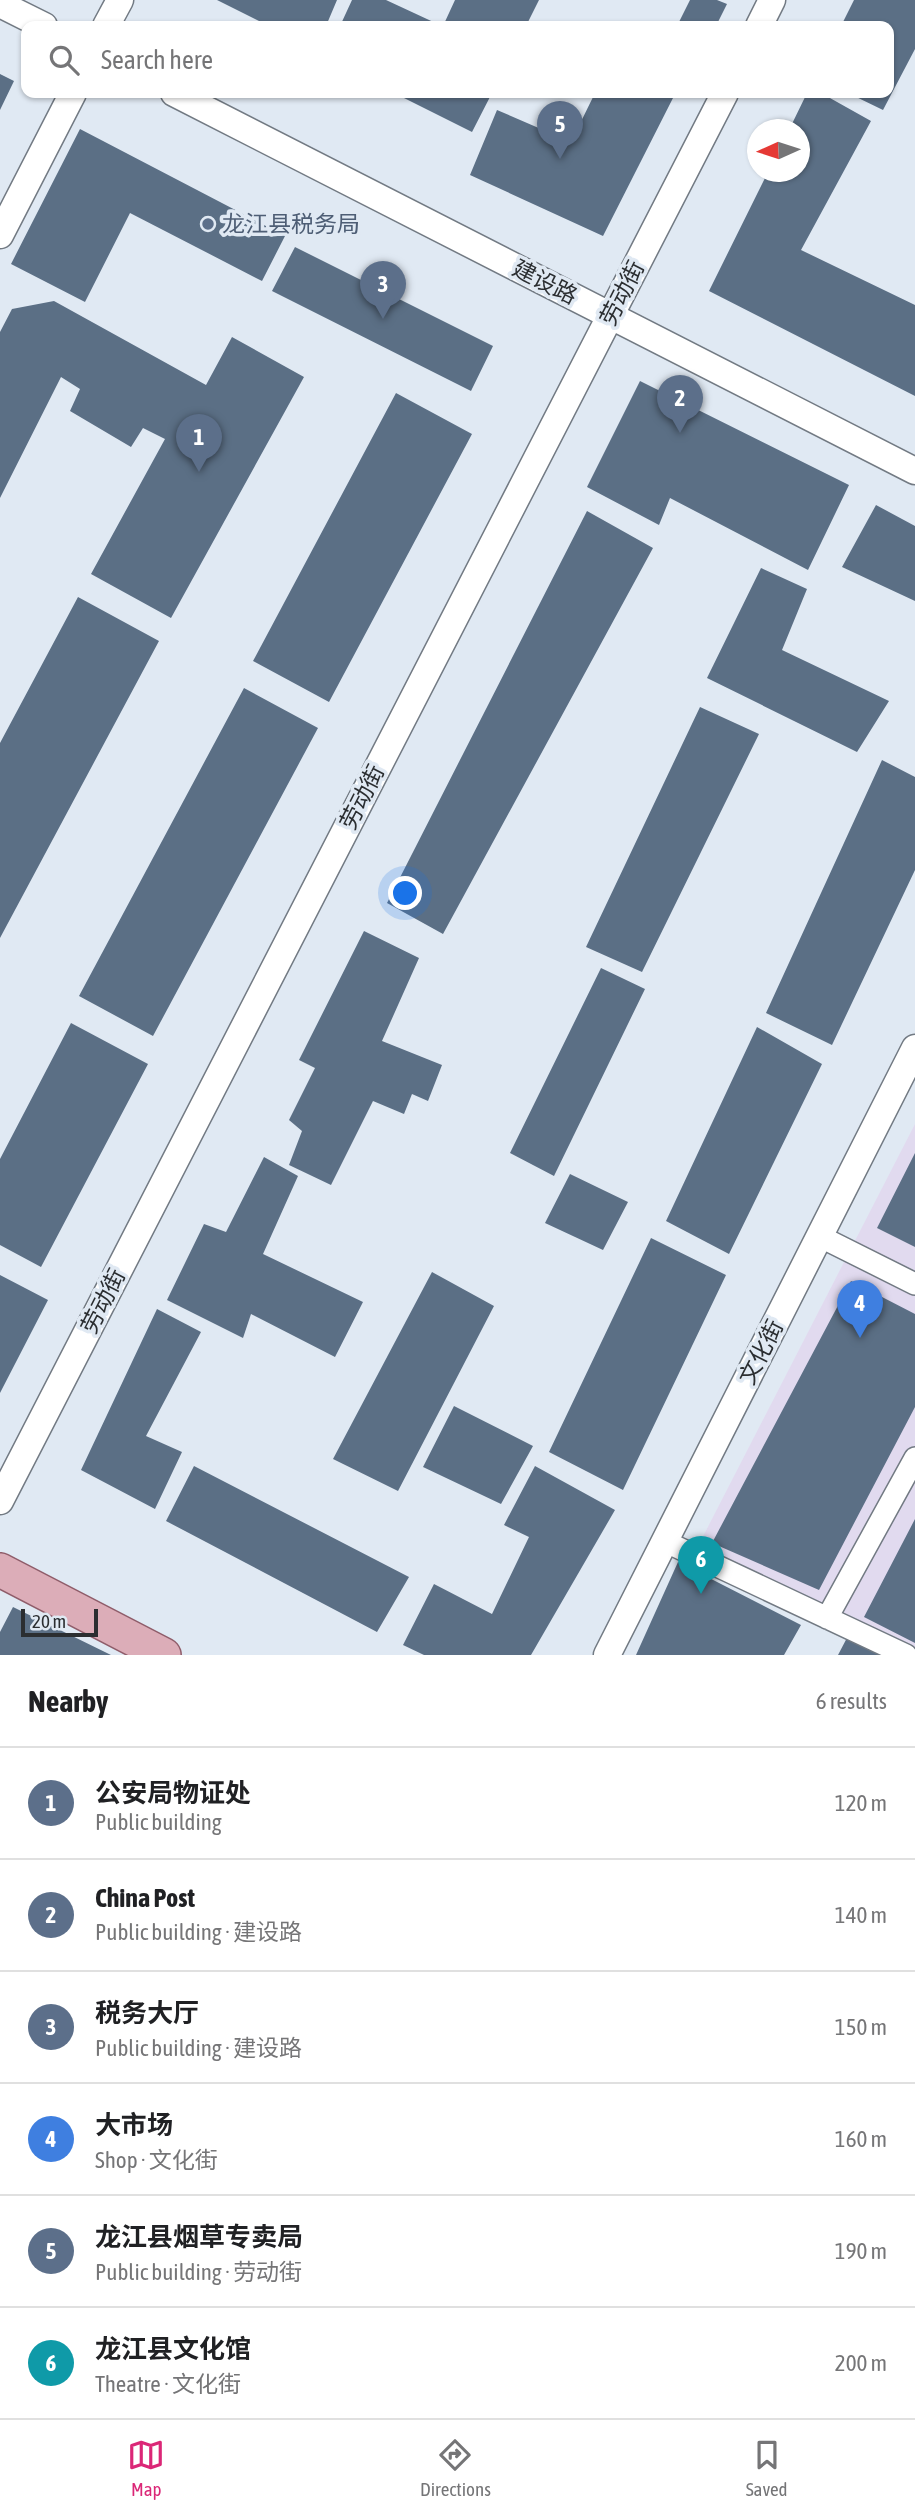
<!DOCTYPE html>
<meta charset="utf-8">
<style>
:root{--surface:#fff;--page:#f2f2f2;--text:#202124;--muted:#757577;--line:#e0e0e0;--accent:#db2777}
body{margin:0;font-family:"Asap Condensed","Noto Sans SC",sans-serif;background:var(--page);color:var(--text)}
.compass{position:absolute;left:747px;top:119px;width:63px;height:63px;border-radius:50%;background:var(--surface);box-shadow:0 2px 5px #0004;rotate:267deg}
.scale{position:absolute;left:21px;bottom:18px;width:77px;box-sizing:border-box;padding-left:7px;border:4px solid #2b2e31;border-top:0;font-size:19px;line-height:24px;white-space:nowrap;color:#2b2e31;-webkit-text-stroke:5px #e0e9f3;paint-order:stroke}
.you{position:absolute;left:406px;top:894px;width:24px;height:24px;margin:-18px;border:5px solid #fff;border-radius:50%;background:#1a73e8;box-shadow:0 0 0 10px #1a73e833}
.badge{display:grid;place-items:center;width:46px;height:46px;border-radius:50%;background:var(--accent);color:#fff;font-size:23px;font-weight:700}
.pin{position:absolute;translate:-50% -58px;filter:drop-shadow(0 2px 4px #0008)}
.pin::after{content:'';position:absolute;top:37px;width:24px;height:21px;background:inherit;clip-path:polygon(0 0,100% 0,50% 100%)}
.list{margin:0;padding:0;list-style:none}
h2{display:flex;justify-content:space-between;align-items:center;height:91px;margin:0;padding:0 28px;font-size:30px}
h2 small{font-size:23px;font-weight:400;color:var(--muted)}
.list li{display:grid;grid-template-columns:46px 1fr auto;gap:21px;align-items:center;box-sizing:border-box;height:112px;padding:0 28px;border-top:2px solid var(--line)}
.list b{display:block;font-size:26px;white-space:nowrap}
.list p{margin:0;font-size:23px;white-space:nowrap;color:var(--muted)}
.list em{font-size:23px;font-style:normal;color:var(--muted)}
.icon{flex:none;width:38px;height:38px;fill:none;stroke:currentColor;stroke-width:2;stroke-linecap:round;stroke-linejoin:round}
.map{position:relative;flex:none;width:915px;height:1655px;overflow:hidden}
.search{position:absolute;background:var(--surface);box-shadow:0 2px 5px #0004;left:21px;right:21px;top:21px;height:77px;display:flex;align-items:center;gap:18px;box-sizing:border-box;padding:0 24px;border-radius:14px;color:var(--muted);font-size:26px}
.sheet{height:763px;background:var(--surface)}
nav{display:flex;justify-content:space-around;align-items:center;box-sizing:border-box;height:98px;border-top:2px solid var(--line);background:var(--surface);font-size:19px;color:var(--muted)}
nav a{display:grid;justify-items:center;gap:4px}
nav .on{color:var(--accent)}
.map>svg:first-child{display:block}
.commercial{fill:#e1daef}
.building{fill:#5b6f85}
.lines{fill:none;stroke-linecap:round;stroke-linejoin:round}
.minor-casing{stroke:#727a83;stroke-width:24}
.tertiary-casing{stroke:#727a83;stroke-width:29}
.primary-casing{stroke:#8f5d6a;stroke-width:36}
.minor{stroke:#fff;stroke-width:21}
.tertiary{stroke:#fff;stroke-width:26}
.primary{stroke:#dcadb8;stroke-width:33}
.service-dot{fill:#5c6f8a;stroke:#e0e9f3;stroke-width:2.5}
.labels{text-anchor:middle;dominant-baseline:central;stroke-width:7;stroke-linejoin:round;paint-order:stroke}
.service-label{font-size:23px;fill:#4e5e75;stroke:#e0e9f3;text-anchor:start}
.street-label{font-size:23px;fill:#2b2e31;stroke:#e0e9f3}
</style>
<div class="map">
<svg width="915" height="1655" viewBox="0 0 915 1655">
<rect width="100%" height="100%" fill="#e0e9f3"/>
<!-- commercial -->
<path class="commercial" d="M915 1124V1655L695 1552Z"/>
<!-- building -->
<path class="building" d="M217 0H337L326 26H269Z
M352 0H386L442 26H340Z
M455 0H539L526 26H443Z
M690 0H717L727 4 716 26H677Z
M854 0H915V49L883 110 848 93H889V26H841Z
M0 74 14 81 0 110Z
M394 93H492L472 132Z
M595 93H664L673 98 603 236 470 175 497 110 571 142Z
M807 93H821L871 121 801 250 915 305V396L709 291 768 172H800V130H789Z
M80 129 285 236 262 281 130 213 85 302 11 264Z
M295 247 493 346 471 391 272 291Z
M54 301 206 385 232 337 304 377 171 618 91 574 165 439 143 428 131 447 70 411 80 389 61 377 0 498V332L12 309Z
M640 381 849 485 808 570 670 498 659 525 587 487Z
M396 393 472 434 329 702 253 661Z
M876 505 915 526V601L842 567Z
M587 511 653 548 443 934 387 903Z
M761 568 807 589 782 650 889 701 857 752 707 678Z
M78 597 159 641 0 938V743Z
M244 688 318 728 153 1036 79 996Z
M700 707 759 734 642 972 586 947Z
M882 760 915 777V870L832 1045 766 1013Z
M364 931 419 958 382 1041 442 1065 428 1101 412 1094 404 1114 373 1101 331 1185 289 1165 302 1131 289 1120 315 1068 299 1060Z
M601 968 645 989 554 1176 510 1153Z
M71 1023 148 1064 41 1267 0 1245V1159Z
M757 1027 822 1064 729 1254 666 1221Z
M915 1153V1247L877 1228Z
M264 1157 298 1176 263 1254 363 1302 335 1357 251 1314 243 1338 167 1300 204 1224 226 1232Z
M570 1174 628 1202 603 1250 545 1223Z
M651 1238 726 1275 623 1490 549 1452Z
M432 1272 494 1306 398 1491 333 1459Z
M0 1275 48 1300 0 1393Z
M851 1281 915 1314V1407L819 1590 712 1543Z
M157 1309 201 1332 146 1436 182 1452 155 1509 81 1470Z
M454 1406 533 1446 501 1504 423 1467Z
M194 1466 409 1577 377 1632 166 1521Z
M535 1466 615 1510 531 1655H424L403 1645 434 1584 492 1614 529 1537 504 1525Z
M915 1519V1643L864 1617Z
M678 1562 801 1625 784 1655H636Z
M13 1607 111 1655H0V1632Z
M849 1634 891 1655H838Z"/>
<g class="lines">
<defs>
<path id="minor" d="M819 1236 915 1284
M664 1541 906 1655
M827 1618 915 1458"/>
<path id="tertiary" d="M0 4 44 26
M106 26 120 0
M759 26 772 0
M174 93 915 471
M0 235 73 93
M0 1501 725 93
M607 1655 915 1048"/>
<path id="primary" d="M0 1570 164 1655"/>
</defs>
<!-- minor casing -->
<use href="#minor" class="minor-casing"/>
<!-- tertiary casing -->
<use href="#tertiary" class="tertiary-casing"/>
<!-- primary casing -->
<use href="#primary" class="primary-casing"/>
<!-- minor -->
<use href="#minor" class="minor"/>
<!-- tertiary -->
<use href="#tertiary" class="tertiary"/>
<!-- primary -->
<use href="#primary" class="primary"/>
</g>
<!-- markers -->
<circle class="service-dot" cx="208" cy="224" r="7"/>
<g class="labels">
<!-- service labels -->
<g class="service-label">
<text x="222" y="224">龙江县税务局</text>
</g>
<!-- street labels -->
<g class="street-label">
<text transform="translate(545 282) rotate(27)">建设路</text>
<text transform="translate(622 293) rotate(-63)">劳动街</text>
<text transform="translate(362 797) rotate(-63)">劳动街</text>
<text transform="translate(103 1301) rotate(-63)">劳动街</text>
<text transform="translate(761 1352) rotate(-63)">文化街</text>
</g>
</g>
</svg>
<svg class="compass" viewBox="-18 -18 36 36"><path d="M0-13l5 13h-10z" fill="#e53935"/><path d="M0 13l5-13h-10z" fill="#757577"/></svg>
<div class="scale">20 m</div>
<div class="you"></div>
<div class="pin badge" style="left:199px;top:472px;background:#5c6f8a">1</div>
<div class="pin badge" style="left:680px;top:433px;background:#5c6f8a">2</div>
<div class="pin badge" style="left:383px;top:319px;background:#5c6f8a">3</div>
<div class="pin badge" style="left:860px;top:1338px;background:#3f7fe0">4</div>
<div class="pin badge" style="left:560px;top:159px;background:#5c6f8a">5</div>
<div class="pin badge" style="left:701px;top:1594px;background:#0f9aa8">6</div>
<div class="search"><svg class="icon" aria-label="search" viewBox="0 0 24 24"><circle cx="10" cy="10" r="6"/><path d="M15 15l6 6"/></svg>Search here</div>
</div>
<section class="sheet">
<h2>Nearby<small>6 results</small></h2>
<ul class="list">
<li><span class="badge" style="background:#5c6f8a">1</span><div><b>公安局物证处</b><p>Public building</p></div><em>120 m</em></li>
<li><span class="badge" style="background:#5c6f8a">2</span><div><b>China Post</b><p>Public building · 建设路</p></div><em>140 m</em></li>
<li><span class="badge" style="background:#5c6f8a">3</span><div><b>税务大厅</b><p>Public building · 建设路</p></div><em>150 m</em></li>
<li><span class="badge" style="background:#3f7fe0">4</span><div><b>大市场</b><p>Shop · 文化街</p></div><em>160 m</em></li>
<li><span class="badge" style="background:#5c6f8a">5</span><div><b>龙江县烟草专卖局</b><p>Public building · 劳动街</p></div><em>190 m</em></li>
<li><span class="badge" style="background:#0f9aa8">6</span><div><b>龙江县文化馆</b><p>Theatre · 文化街</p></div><em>200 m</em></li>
</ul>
</section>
<nav>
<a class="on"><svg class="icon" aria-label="map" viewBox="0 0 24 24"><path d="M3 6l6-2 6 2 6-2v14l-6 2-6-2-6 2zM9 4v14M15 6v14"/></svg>Map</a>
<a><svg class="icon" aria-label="directions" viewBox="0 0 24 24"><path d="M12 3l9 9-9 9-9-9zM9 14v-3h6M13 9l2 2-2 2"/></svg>Directions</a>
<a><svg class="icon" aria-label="saved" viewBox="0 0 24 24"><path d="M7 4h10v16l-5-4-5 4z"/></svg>Saved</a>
</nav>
